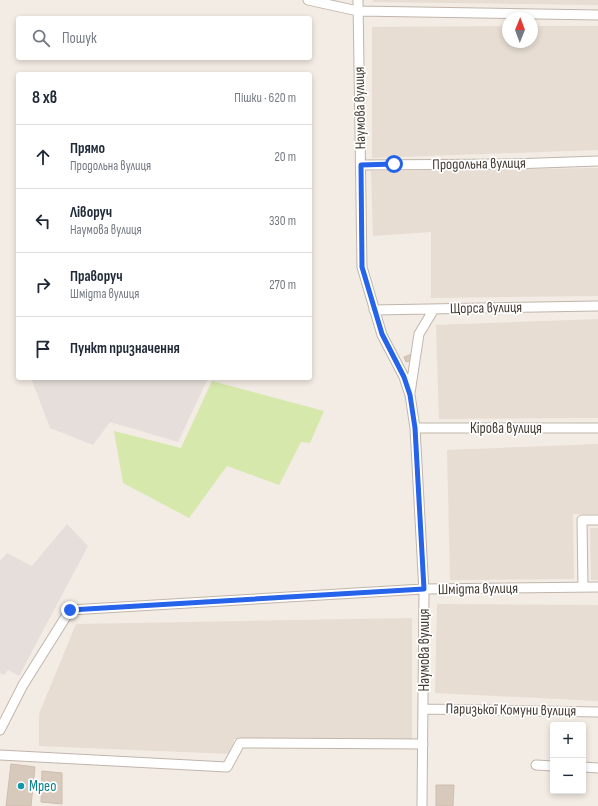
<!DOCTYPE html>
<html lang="uk">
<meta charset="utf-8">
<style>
:root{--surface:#fff;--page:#f6f6f7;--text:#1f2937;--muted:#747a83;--line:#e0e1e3}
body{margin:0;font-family:"Sofia Sans Condensed",sans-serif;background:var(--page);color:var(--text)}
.controls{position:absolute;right:12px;bottom:12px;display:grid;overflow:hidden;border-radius:4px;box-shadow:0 2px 6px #0003}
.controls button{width:36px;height:36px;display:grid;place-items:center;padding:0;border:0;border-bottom:1px solid var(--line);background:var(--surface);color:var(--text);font:20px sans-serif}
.compass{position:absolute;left:502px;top:12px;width:36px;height:36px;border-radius:50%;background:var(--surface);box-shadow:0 2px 6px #0003;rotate:1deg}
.stop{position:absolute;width:12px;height:12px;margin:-9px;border:3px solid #2563eb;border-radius:50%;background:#fff}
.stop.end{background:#2563eb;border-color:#fff;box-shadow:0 1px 4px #0008}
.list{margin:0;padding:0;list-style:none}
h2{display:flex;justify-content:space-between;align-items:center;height:52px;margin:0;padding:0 16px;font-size:17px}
h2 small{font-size:13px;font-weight:400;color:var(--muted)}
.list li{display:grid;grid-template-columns:26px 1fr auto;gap:12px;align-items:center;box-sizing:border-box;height:64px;padding:0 16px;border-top:1px solid var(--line)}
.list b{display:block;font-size:15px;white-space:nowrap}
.list p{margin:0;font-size:13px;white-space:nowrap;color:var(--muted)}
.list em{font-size:13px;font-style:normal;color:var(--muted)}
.icon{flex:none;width:22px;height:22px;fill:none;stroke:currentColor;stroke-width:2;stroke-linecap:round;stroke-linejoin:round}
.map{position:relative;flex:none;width:598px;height:806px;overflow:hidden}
.search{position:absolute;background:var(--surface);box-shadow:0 2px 6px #0003;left:16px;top:16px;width:296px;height:44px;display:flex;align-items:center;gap:10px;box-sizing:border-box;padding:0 14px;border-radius:4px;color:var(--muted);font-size:15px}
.panel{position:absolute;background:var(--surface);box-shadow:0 2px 6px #0003;left:16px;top:72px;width:296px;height:308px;border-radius:4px}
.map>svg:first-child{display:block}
.residential{fill:#e7ddd2}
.industrial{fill:#e5deda}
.green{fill:#d6e8ac}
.building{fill:#d8c9bd;stroke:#cfbdad}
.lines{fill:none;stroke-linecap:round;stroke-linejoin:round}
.street-casing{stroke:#c1b5aa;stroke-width:11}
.street{stroke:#fff;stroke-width:9}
.route{stroke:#2563eb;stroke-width:5}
.culture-dot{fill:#0f9aa8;stroke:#fff;stroke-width:1.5}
.labels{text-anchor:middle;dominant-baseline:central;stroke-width:3.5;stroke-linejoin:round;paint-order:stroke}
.street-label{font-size:15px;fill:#453c34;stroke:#fff}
.culture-label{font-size:15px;fill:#0d838f;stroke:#fff;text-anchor:start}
</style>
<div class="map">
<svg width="598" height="806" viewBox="0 0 598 806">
<rect width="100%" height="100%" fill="#f3ece4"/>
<!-- residential -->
<path class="residential" d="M373 0H598V5L373 2Z
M508 26V42H532V26H598V150L372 158V27Z
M598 168V296L431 298V232L373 236 371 171Z
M598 319V418L439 419 436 325Z
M598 444V514H573L574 579 450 580 447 450Z
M590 528H598V580H591Z
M437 604 598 605V701L435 693Z
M412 618V741L234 739 231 754 39 746V714L76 624Z"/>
<!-- industrial -->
<path class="industrial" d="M31 378H208L178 442 110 422 93 445 50 428Z
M67 524 88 546 19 676 8 670 4 675 0 673V561L7 553 32 566Z"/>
<!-- green -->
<path class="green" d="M212 381 324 411 310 443 301 442 279 485 227 466 189 518 123 483 114 431 181 448Z"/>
<!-- building -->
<path class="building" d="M412 354V360L406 362 404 357Z
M11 764 35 767 31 806H6Z
M42 771 62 773V804L41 802Z
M436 785H454L453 806H436Z"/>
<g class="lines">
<defs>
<path id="street" d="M308 0 358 11 598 15
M358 0 362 267 382 335 404 377 410 395 415 428 424 592 422 806
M361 165 512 164 598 161
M374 310 598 306
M410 393 419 334 434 309
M415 428H598
M583 587 582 520H598
M423 709 598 712
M0 730 23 685 70 610 423 589 598 587
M0 755 227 767 240 743 423 744
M536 765 553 766
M583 767 598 768"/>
</defs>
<!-- street casing -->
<use href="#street" class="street-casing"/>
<!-- street -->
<use href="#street" class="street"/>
</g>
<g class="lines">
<!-- route -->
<path class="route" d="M70 610 424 589 415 428 410 395 404 377 382 334 362 267 361 165 394 164"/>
</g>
<!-- markers -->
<circle class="culture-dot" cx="21" cy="786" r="4"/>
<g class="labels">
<!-- street labels -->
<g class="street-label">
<text transform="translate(360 108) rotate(-91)">Наумова вулиця</text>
<text transform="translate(479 164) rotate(-1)">Продольна вулиця</text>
<text transform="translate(486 308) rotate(-1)">Щорса вулиця</text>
<text x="506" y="428">Кірова вулиця</text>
<text transform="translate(478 589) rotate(-1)">Шмідта вулиця</text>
<text transform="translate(424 650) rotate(-90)">Наумова вулиця</text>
<text transform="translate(511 710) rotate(1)">Паризької Комуни вулиця</text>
</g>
<!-- culture labels -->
<g class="culture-label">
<text x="29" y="786">Мрео</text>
</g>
</g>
</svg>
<div class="controls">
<button>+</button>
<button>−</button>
</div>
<svg class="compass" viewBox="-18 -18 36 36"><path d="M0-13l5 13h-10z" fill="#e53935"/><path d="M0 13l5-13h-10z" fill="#747a83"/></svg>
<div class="stop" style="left:394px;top:164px"></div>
<div class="stop end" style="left:70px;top:610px"></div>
<div class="search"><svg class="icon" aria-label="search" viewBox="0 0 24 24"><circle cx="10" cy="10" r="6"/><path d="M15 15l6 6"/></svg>Пошук</div>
<section class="panel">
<h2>8 хв<small>Пішки · 620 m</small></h2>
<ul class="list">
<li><svg class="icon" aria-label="ahead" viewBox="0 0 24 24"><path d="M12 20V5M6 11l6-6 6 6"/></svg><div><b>Прямо</b><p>Продольна вулиця</p></div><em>20 m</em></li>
<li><svg class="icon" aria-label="left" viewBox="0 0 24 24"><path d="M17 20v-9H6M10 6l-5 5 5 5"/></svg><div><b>Ліворуч</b><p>Наумова вулиця</p></div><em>330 m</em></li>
<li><svg class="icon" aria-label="right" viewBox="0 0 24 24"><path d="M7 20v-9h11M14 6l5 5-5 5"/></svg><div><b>Праворуч</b><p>Шмідта вулиця</p></div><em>270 m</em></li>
<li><svg class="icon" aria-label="arrive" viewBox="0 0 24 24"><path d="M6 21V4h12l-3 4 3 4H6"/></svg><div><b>Пункт призначення</b></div></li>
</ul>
</section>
</div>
